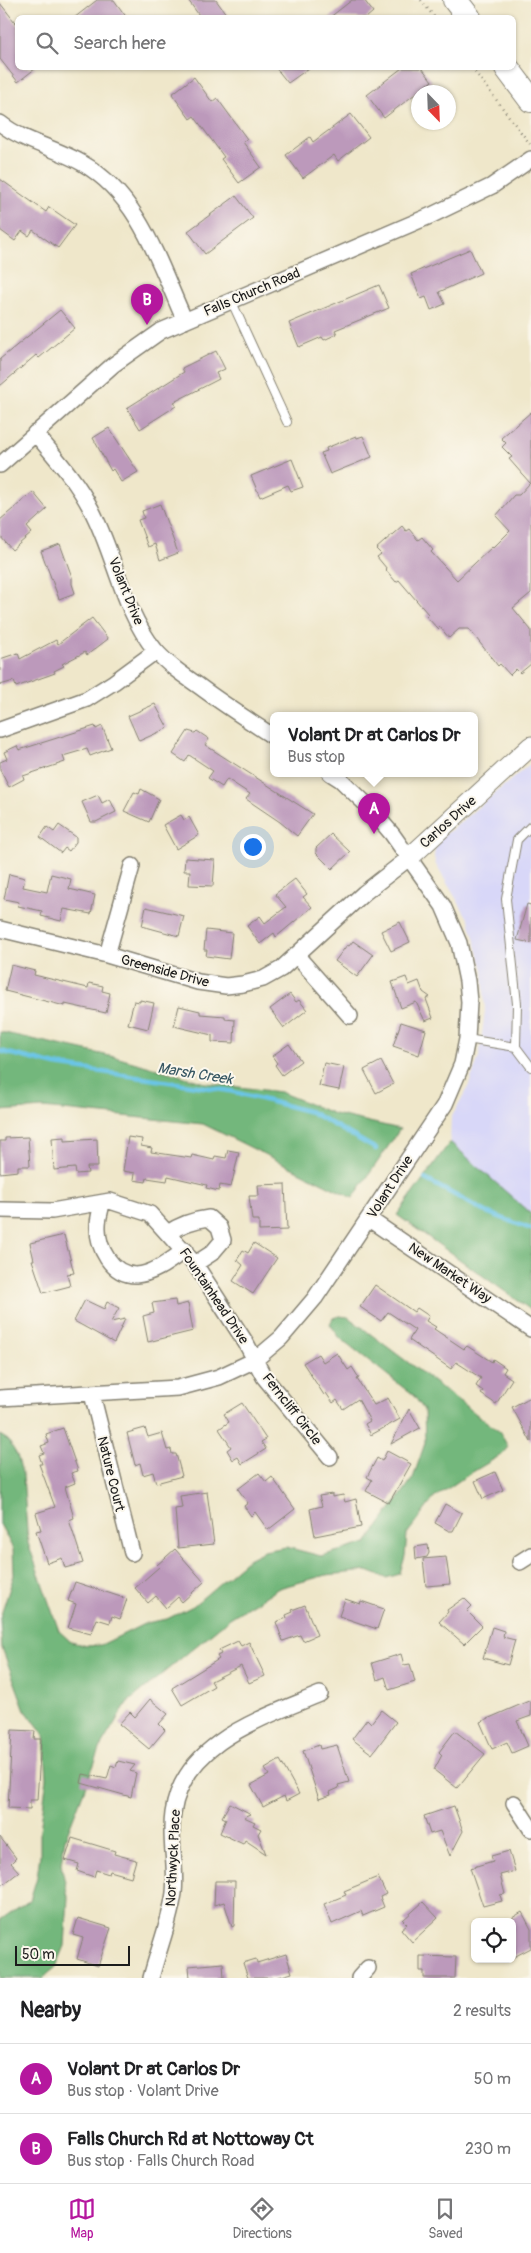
<!DOCTYPE html>
<meta charset="utf-8">
<style>
:root{--surface:#fff;--page:#f6f6f6;--text:#202124;--muted:#757577;--line:#e0e0e0;--accent:#b5179e}
body{margin:0;font-family:Pangolin,sans-serif;background:var(--page);color:var(--text)}
.controls{position:absolute;right:15px;bottom:15px;display:grid;overflow:hidden;border-radius:8px;box-shadow:0 1px 4px #0004}
.controls button{width:45px;height:45px;display:grid;place-items:center;padding:0;border:0;border-bottom:1px solid var(--line);background:var(--surface);color:var(--text);font:25px sans-serif}
.compass{position:absolute;left:411px;top:85px;width:45px;height:45px;border-radius:50%;background:var(--surface);box-shadow:0 1px 4px #0004;rotate:157deg}
.scale{position:absolute;left:15px;bottom:12px;width:115px;box-sizing:border-box;padding-left:5px;border:2px solid #1c1c1c;border-top:0;font-size:14px;line-height:18px;white-space:nowrap;color:#1c1c1c;-webkit-text-stroke:4px #fbf7ec;paint-order:stroke}
.you{position:absolute;left:252px;top:846px;width:18px;height:18px;margin:-12px;border:4px solid #fff;border-radius:50%;background:#1a73e8;box-shadow:0 0 0 8px #1a73e833}
.badge{display:grid;place-items:center;width:32px;height:32px;border-radius:50%;background:var(--accent);color:#fff;font-size:16px;font-weight:700}
.pin{position:absolute;translate:-50% -41px;filter:drop-shadow(0 1px 2px #0008)}
.pin::after{content:'';position:absolute;top:26px;width:18px;height:15px;background:inherit;clip-path:polygon(0 0,100% 0,50% 100%)}
.popup{position:absolute;left:270px;top:712px;width:208px;height:65px;box-sizing:border-box;display:grid;place-content:center;border-radius:8px;background:var(--surface);filter:drop-shadow(0 1px 4px #0005);font-size:16px;white-space:nowrap;color:var(--muted)}
.popup b{font-size:19px;color:var(--text)}
.popup::after{content:'';position:absolute;left:50%;top:100%;margin-left:-10px;border:10px solid transparent;border-top-color:var(--surface)}
.list{margin:0;padding:0;list-style:none}
h2{display:flex;justify-content:space-between;align-items:center;height:65px;margin:0;padding:0 20px;font-size:21px}
h2 small{font-size:16px;font-weight:400;color:var(--muted)}
.list li{display:grid;grid-template-columns:32px 1fr auto;gap:15px;align-items:center;box-sizing:border-box;height:70px;padding:0 20px;border-top:1px solid var(--line)}
.list b{display:block;font-size:19px;white-space:nowrap}
.list p{margin:0;font-size:16px;white-space:nowrap;color:var(--muted)}
.list em{font-size:16px;font-style:normal;color:var(--muted)}
.icon{flex:none;width:28px;height:28px;fill:none;stroke:currentColor;stroke-width:2;stroke-linecap:round;stroke-linejoin:round}
.map{position:relative;flex:none;width:531px;height:1978px;overflow:hidden}
.search{position:absolute;background:var(--surface);box-shadow:0 1px 4px #0004;left:15px;right:15px;top:15px;height:55px;display:flex;align-items:center;gap:12px;box-sizing:border-box;padding:0 18px;border-radius:8px;color:var(--muted);font-size:19px}
.sheet{height:205px;background:var(--surface)}
nav{display:flex;justify-content:space-around;align-items:center;box-sizing:border-box;height:70px;border-top:1px solid var(--line);background:var(--surface);font-size:14px;color:var(--muted)}
nav a{display:grid;justify-items:center;gap:2px}
nav .on{color:var(--accent)}
.map>svg:first-child{display:block}
.built{fill:#d8d7f8}
.forest{fill:#73b77b;stroke:#486a4c}
.lines{fill:none;stroke-linecap:round;stroke-linejoin:round}
.stream{stroke:#6ac5e7;stroke-width:4.5}
.building{fill:#bc99bb}
.service-casing{stroke:#868273;stroke-width:10}
.minor-casing{stroke:#868273;stroke-width:18}
.tertiary-casing{stroke:#868273;stroke-width:21}
.primary-casing{stroke:#868273;stroke-width:26}
.path{stroke:#868273;stroke-width:2.5;stroke-dasharray:1 4;stroke-linecap:butt}
.service{stroke:#fff;stroke-width:8}
.minor{stroke:#fff;stroke-width:15}
.tertiary{stroke:#fff;stroke-width:19}
.primary{stroke:#fff;stroke-width:24}
.labels{text-anchor:middle;dominant-baseline:central;stroke-width:4;stroke-linejoin:round;paint-order:stroke}
.street-label{font-size:14px;fill:#1c1c1c;stroke:#fbf7ec}
.water-label{font-size:15px;font-style:italic;fill:#375763;stroke:#fbf7ec}
</style>
<div class="map">
<svg width="531" height="1978" viewBox="0 0 531 1978">
<rect width="100%" height="100%" fill="#fbf7ec"/>
<filter id="ink" filterUnits="userSpaceOnUse"><feTurbulence type="fractalNoise" baseFrequency=".02" numOctaves="2"/><feDisplacementMap in="SourceGraphic" scale="10" xChannelSelector="R" yChannelSelector="G"/><feConvolveMatrix kernelMatrix="1 2 1 2 8 2 1 2 1" color-interpolation-filters="sRGB"/></filter>
<filter id="wash" filterUnits="userSpaceOnUse"><feTurbulence type="fractalNoise" baseFrequency=".0096" numOctaves="4" result="noise"/><feDisplacementMap in="SourceGraphic" scale="20" xChannelSelector="R" yChannelSelector="G"/><feGaussianBlur stdDeviation="1.12" result="paint"/><feColorMatrix in="noise" values="0 0 0 0 0 0 0 0 0 0 0 0 0 0 0 0 0 1.4 0 .05"/><feComposite in="paint" operator="in"/></filter>
<g filter="url(#wash)">
<rect width="100%" height="100%" fill="#efe7ca"/>
<!-- built -->
<path class="built" d="M531 763V1214L450 1142 451 1118 467 1090 479 1057 485 1011 483 970 469 920 436 865 434 857 435 849 440 839Z"/>
<!-- forest -->
<path class="forest" d="M0 1032 119 1058 206 1083 280 1092 334 1114 400 1129 353 1198 203 1124 43 1108 0 1111Z
M450 1142 531 1214V1310L397 1215Z
M339 1316 348 1317 500 1432 508 1447 501 1455 466 1476 434 1498 407 1534 405 1556 400 1574 386 1578 367 1571 326 1575 279 1588 230 1618 127 1703 102 1744 65 1839 61 1864 68 1897 65 1946 56 1967 43 1978H0V1921L30 1900 37 1877 40 1855V1830L47 1778 44 1734 25 1710 2 1648 0 1618 14 1575 13 1549 0 1524V1435L8 1440 17 1455 23 1476 28 1543 59 1631 71 1642 87 1646 101 1645 146 1623 167 1619 193 1606 248 1559 264 1551 286 1547 321 1556 367 1543 413 1478 425 1443 424 1410 414 1396 340 1338 330 1324 333 1318Z"/>
<g class="lines">
<!-- stream -->
<path class="stream" d="M0 1051 56 1065 230 1091 311 1112 376 1149
M425 1179 486 1212 531 1229"/>
</g>
<g id="blocks">
<!-- building -->
<path class="building" d="M97 0H114L127 18H74Z
M188 0H216L229 18H201Z
M352 0H364L373 12 366 18H329Z
M0 3 18 26V68H36L18 82 0 59Z
M276 68H309L288 83Z
M402 68H422L432 81 384 118 367 95Z
M194 77 212 102 217 98 247 139 243 142 261 167 239 183 221 159 224 157 194 116 190 119 172 94Z
M351 114 369 137 338 161 334 155 303 178 286 155 310 137 313 142Z
M0 179 46 212 49 207 75 225 58 248 33 230 29 236 22 231 15 241 0 230Z
M236 196 253 218 205 254 188 231Z
M470 249 481 273 439 292 445 304 431 310 426 297 421 299 411 274Z
M379 285 389 308 335 330 337 334 324 340 322 337 299 347 289 323Z
M60 310 75 328 39 358 36 355 0 386V359Z
M216 351 225 369 216 373 219 379 174 402 176 406 140 429 127 408 184 372 182 368Z
M531 412V593L513 608 531 630V664L520 673 516 669 510 675 500 664 498 666 469 629H459L449 638 440 627 438 629 426 616 428 614 399 580 396 582 386 570 387 569 377 557 381 554 376 549 402 526 406 531 409 529 418 540 422 537 433 550 431 552 457 580 492 547 493 548 510 531 496 516 514 495H519L530 483 509 459 512 457 502 447 506 443 501 438Z
M109 428 138 472 121 482 113 469 111 471 93 438Z
M356 436 357 438 363 436 372 457 330 474 321 453 327 451 326 448Z
M292 459 303 487 291 491 288 485 260 497 251 476Z
M33 492 47 509 27 527 32 533 12 550 0 536V520Z
M160 504 178 553 160 560 155 544 148 547 138 520 144 518 142 511Z
M60 544 72 577V584L75 593 59 599 41 551Z
M92 618 108 639 87 655 85 652 62 664 64 666 54 671 55 673 16 687 14 681 0 685V659L18 653 20 659 56 640 58 644Z
M155 704 168 728 139 741 128 716Z
M95 726 96 729 102 726 111 748 90 756 87 749 63 756 65 762 23 776 24 779 9 787 0 770V762L7 759 4 752 17 746 19 750Z
M188 731 195 733 197 731 209 739 205 745 313 814 297 836 280 822 246 799 250 794 227 779 222 787 208 778 213 771 189 755 185 762 173 754Z
M141 789 159 799 149 822 124 811 134 792 139 794Z
M98 795 102 803 110 799 116 812 96 822H91L82 802Z
M181 815 184 820 189 817 199 835 176 849 163 825Z
M59 825 76 837V842L69 851 65 848 61 853 40 837 47 827 54 832Z
M331 834 350 852 332 869 316 853V848Z
M185 858 215 860 213 886 189 885 190 871H184Z
M9 874 25 878 23 887 47 892 51 874 71 879 69 889 95 895 91 914 64 909 61 921 41 916 42 911 18 906 19 902 4 899Z
M295 879 307 894 303 897 312 907 276 937 274 933 260 944 247 926 260 916 265 923 286 907 275 894Z
M527 904 531 905V943L517 940Z
M146 907 184 916 179 936 142 926Z
M400 922 410 942 391 951 381 931Z
M206 930 232 933 229 959 206 956 207 950H204Z
M353 941 373 955 357 977 335 961 347 945 349 946Z
M11 965 35 971 34 975 88 988 89 983 103 986 102 991 110 993 106 1013 65 1004V1006L5 991Z
M406 977 409 985 419 981 423 992 430 997 426 999 433 1018 425 1021 416 1002 401 1008 392 982Z
M290 994 296 1002 299 1000 307 1010 284 1028 270 1009Z
M140 1000 154 1003 148 1029 128 1024 134 1001 140 1002Z
M179 1006 200 1011V1014L225 1016V1019L235 1020 234 1043 212 1042V1035L174 1026Z
M401 1022 426 1030 419 1055 393 1046Z
M289 1044 301 1061 282 1075 275 1065 277 1063 272 1056Z
M381 1061 393 1084 376 1093 364 1070Z
M324 1063 344 1067 339 1090 319 1086Z
M28 1137 30 1166H18V1171L0 1173V1141H5V1138Z
M65 1137V1141L97 1139 98 1167H87L88 1173 76 1174 75 1168 54 1170 52 1138Z
M128 1137 142 1139 141 1146 152 1148 151 1152 191 1158 192 1155 214 1160 215 1156 226 1158 228 1150 239 1152 231 1187 220 1185 219 1191 206 1188 207 1185 168 1176 167 1181 147 1178 146 1182 134 1180 135 1173 123 1171Z
M285 1184 287 1230 259 1231V1220H252L249 1196H259L258 1185Z
M64 1235 74 1273 67 1274 70 1286 43 1293 32 1260H34L30 1243Z
M254 1243 277 1258 253 1294 233 1281 243 1265 237 1260 243 1250 248 1253Z
M375 1285 414 1312 417 1308 429 1316 426 1321 436 1327 434 1329 464 1349 467 1346 492 1362 493 1359 506 1368 503 1373 512 1379 496 1404 481 1394 483 1391 476 1386 481 1378 456 1362 451 1369 409 1340 415 1330 388 1312 381 1321 360 1307Z
M85 1300 104 1309 107 1302 119 1308 111 1322 125 1319 114 1343 74 1321Z
M175 1300 176 1306 188 1303 193 1331 148 1342 143 1316 154 1313 152 1303Z
M337 1353 348 1370 352 1367 359 1378 357 1379 374 1405 388 1398 400 1419 371 1435 365 1424 370 1421 358 1399 343 1409 337 1400 333 1403 326 1393 324 1395 303 1363 318 1354 323 1362Z
M531 1397V1442L512 1407Z
M242 1403 266 1439 261 1442 266 1449 242 1464 238 1457 233 1460 227 1450 231 1447 219 1429 229 1422 224 1414Z
M409 1409 420 1428 391 1444Z
M63 1428 78 1471 71 1473 75 1483 65 1487 74 1518 69 1520 83 1563 65 1568 62 1558 47 1563 36 1531 41 1530 36 1513 55 1507 39 1464H42L39 1455 44 1453 41 1446 49 1443 46 1434Z
M145 1428 148 1437 162 1433 167 1450 171 1449 172 1454H176L182 1476 156 1483 153 1472 143 1475 140 1463 135 1465 127 1433Z
M387 1451 411 1464 389 1503 366 1491 372 1480 367 1477 377 1458 382 1461Z
M495 1472 503 1490 483 1499 475 1481Z
M259 1473 266 1482 272 1477 295 1509 268 1530 255 1512 251 1516 244 1506 248 1503 238 1489Z
M207 1492 214 1544 178 1548 175 1509 182 1508 180 1496Z
M332 1494V1497L343 1495 345 1502 356 1499 361 1527 315 1536 310 1509 322 1506 319 1496Z
M445 1504 462 1513 453 1531H449L435 1523Z
M428 1545 429 1553 427 1557 416 1559 415 1547Z
M175 1549 204 1582 182 1602 178 1597 166 1608 156 1596 148 1603 135 1588 159 1567 157 1565Z
M446 1557 450 1584 426 1586 423 1559Z
M75 1582 127 1599 120 1619 112 1616 110 1623 97 1619 91 1634 68 1628 76 1604 68 1601Z
M464 1598 472 1606 467 1611 482 1626 464 1644 439 1622 448 1612 447 1610Z
M345 1599 360 1604 361 1601 384 1609 377 1629 339 1616Z
M305 1605 317 1635 303 1641 300 1635 283 1641 276 1622 287 1618 286 1615 293 1612 292 1610Z
M492 1627 504 1631 503 1637 515 1640 508 1665 483 1658Z
M238 1641 241 1646 249 1642 265 1676 249 1683 241 1666 211 1681 214 1686 182 1705 172 1688 219 1659 217 1656 221 1654 219 1650Z
M401 1654 404 1665 410 1664 415 1682 389 1690 385 1677 377 1680 372 1663Z
M150 1699 168 1714 159 1724 165 1730 149 1749 119 1724 130 1712 135 1717Z
M531 1700V1716L517 1721 528 1746 512 1753 507 1742 492 1749 480 1722Z
M381 1710 396 1722 372 1754 352 1739 367 1719 371 1723Z
M12 1730 35 1731 34 1739H41L37 1800H30V1809L8 1808Z
M455 1731 485 1754 457 1788 434 1770 442 1755 439 1752Z
M319 1745 320 1749 337 1745 349 1782 338 1785 339 1788 330 1792 331 1795 319 1799 303 1751Z
M280 1760 299 1794 286 1801 284 1796 263 1807 251 1785 269 1775 265 1769Z
M118 1761 135 1765 130 1771 136 1773 131 1797 81 1783 83 1774 107 1779 111 1765 116 1767Z
M230 1803 251 1814 244 1817 255 1822 253 1825 261 1829 258 1834 266 1854 245 1840 243 1844 220 1833 226 1819 222 1817Z
M454 1806 463 1831 450 1856 440 1831 430 1834 424 1816Z
M0 1837 16 1858 11 1863 19 1872 0 1887Z
M72 1838 115 1851 114 1854 136 1860 131 1877 110 1871 109 1874 96 1870 94 1877 77 1871 79 1864 65 1860Z
M509 1851 515 1871 500 1875 505 1894 500 1895 502 1901 483 1906 470 1868 493 1861 491 1856Z
M378 1877 386 1894 380 1897 384 1907 363 1916 361 1911 332 1924 324 1904 346 1895 344 1891Z
M215 1881H235L234 1926 232 1927 224 1902 214 1905Z
M423 1902 438 1918 412 1942 401 1929 407 1924 403 1920Z
M522 1912 531 1929V1948L512 1958V1918Z
M78 1918 111 1928 98 1966 77 1959 83 1938 73 1935Z
M286 1954 292 1973 275 1978H248L243 1963 256 1959 257 1963Z
M420 1956 456 1957 455 1978H424V1971H420Z
M223 1963 224 1978H190L189 1966Z"/>
</g>
</g>
<g filter="url(#ink)">
<use href="#blocks" fill-opacity="0" stroke="#868273" stroke-width="1"/>
<g class="lines">
<defs>
<path id="service" d="M231 300 287 422
M467 1039 516 1047 531 1067
M516 1047 517 1004 506 899 517 840 531 826"/>
<path id="minor" d="M0 123C24 142 56 148 82 163 140 196 159 264 185 321
M35 433C55 457 77 481 91 509 115 554 122 609 155 650 167 664 183 675 199 686 223 704 248 720 274 737
M0 465 113 365 161 331 432 215 492 186 531 159
M0 730 87 699 114 682 156 651
M0 929 107 955 198 982 226 986 243 984 263 979 281 969 364 893 409 858
M107 955 132 866
M297 956 350 1016
M102 1203C101 1210 98 1218 98 1225 97 1247 111 1275 136 1275 154 1274 171 1260 185 1250
M0 1210 52 1211 110 1201 150 1214 195 1264 246 1343 264 1377 330 1457
M369 1219 531 1329
M168 1233C181 1224 193 1220 209 1218L219 1227 223 1240 212 1253 195 1264
M92 1394 132 1553
M0 1398 178 1388 219 1377 255 1360 281 1338 315 1298 445 1104 462 1064 467 1039 469 1002 467 981 459 943 443 906 392 834 369 807 341 780 330 773
M520 1562 531 1555
M514 1803 531 1829
M151 1978C158 1950 170 1922 174 1893 177 1866 169 1840 173 1813 183 1742 263 1718 320 1694
M359 1978 368 1968"/>
<path id="tertiary" d="M409 858 531 746"/>
<path id="primary" d="M455 0 469 18
M507 68 531 100"/>
</defs>
<!-- service casing -->
<use href="#service" class="service-casing"/>
<!-- minor casing -->
<use href="#minor" class="minor-casing"/>
<!-- tertiary casing -->
<use href="#tertiary" class="tertiary-casing"/>
<!-- primary casing -->
<use href="#primary" class="primary-casing"/>
<!-- path -->
<path class="path" d="M421 0 435 18
M472 68 530 144"/>
<!-- service -->
<use href="#service" class="service"/>
<!-- minor -->
<use href="#minor" class="minor"/>
<!-- tertiary -->
<use href="#tertiary" class="tertiary"/>
<!-- primary -->
<use href="#primary" class="primary"/>
</g>
</g>
<g class="labels">
<!-- street labels -->
<g class="street-label">
<text transform="translate(252 292) rotate(-23)">Falls Church Road</text>
<text transform="translate(126 591) rotate(68)">Volant Drive</text>
<text transform="translate(448 822) rotate(-42)">Carlos Drive</text>
<text transform="translate(165 971) rotate(15)">Greenside Drive</text>
<text transform="translate(390 1187) rotate(-57)">Volant Drive</text>
<text transform="translate(450 1273) rotate(34)">New Market Way</text>
<text transform="translate(214 1296) rotate(56)">Fountainhead Drive</text>
<text transform="translate(292 1409) rotate(52)">Ferncliff Circle</text>
<text transform="translate(111 1474) rotate(76)">Nature Court</text>
<text transform="translate(173 1858) rotate(-87)">Northwyck Place</text>
</g>
<!-- water labels -->
<g class="water-label">
<text transform="translate(195 1074) rotate(9)">Marsh Creek</text>
</g>
</g>
</svg>
<div class="controls">
<button><svg class="icon" aria-label="locate" viewBox="0 0 24 24"><circle cx="12" cy="12" r="6"/><path d="M12 2v4M12 18v4M2 12h4M18 12h4"/></svg></button>
</div>
<svg class="compass" viewBox="-18 -18 36 36"><path d="M0-13l5 13h-10z" fill="#e53935"/><path d="M0 13l5-13h-10z" fill="#757577"/></svg>
<div class="scale">50 m</div>
<div class="you"></div>
<div class="pin badge" style="left:374px;top:834px">A</div>
<div class="popup"><b>Volant Dr at Carlos Dr</b>Bus stop</div>
<div class="pin badge" style="left:147px;top:325px">B</div>
<div class="search"><svg class="icon" aria-label="search" viewBox="0 0 24 24"><circle cx="10" cy="10" r="6"/><path d="M15 15l6 6"/></svg>Search here</div>
</div>
<section class="sheet">
<h2>Nearby<small>2 results</small></h2>
<ul class="list">
<li><span class="badge">A</span><div><b>Volant Dr at Carlos Dr</b><p>Bus stop · Volant Drive</p></div><em>50 m</em></li>
<li><span class="badge">B</span><div><b>Falls Church Rd at Nottoway Ct</b><p>Bus stop · Falls Church Road</p></div><em>230 m</em></li>
</ul>
</section>
<nav>
<a class="on"><svg class="icon" aria-label="map" viewBox="0 0 24 24"><path d="M3 6l6-2 6 2 6-2v14l-6 2-6-2-6 2zM9 4v14M15 6v14"/></svg>Map</a>
<a><svg class="icon" aria-label="directions" viewBox="0 0 24 24"><path d="M12 3l9 9-9 9-9-9zM9 14v-3h6M13 9l2 2-2 2"/></svg>Directions</a>
<a><svg class="icon" aria-label="saved" viewBox="0 0 24 24"><path d="M7 4h10v16l-5-4-5 4z"/></svg>Saved</a>
</nav>
